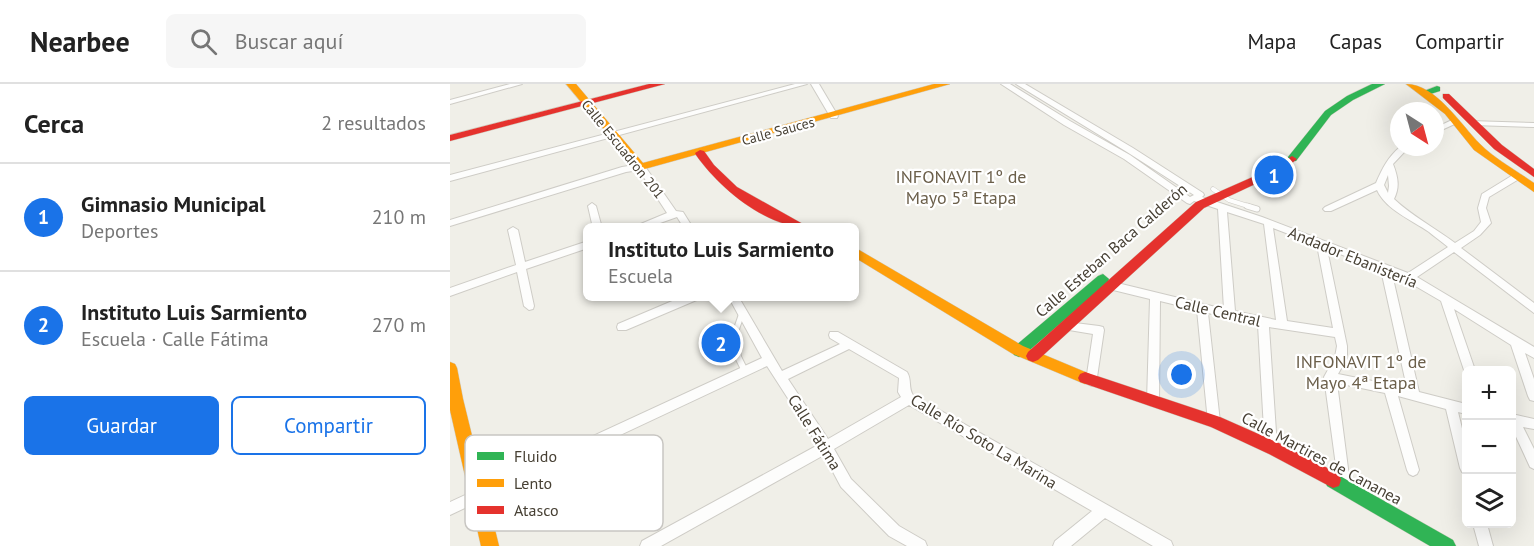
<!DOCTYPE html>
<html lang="es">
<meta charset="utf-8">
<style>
:root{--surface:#fff;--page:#f6f6f6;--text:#222;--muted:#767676;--line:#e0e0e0;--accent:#1a73e8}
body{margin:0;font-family:"PT Sans",sans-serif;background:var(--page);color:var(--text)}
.controls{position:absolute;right:18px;bottom:18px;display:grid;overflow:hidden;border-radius:9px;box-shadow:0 6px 24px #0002}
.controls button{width:54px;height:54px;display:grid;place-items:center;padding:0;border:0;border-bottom:2px solid var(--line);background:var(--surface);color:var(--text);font:30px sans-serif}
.compass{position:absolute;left:940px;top:18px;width:54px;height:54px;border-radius:50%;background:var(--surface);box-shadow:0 6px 24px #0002;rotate:144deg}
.you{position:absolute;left:732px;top:291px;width:21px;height:21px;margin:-15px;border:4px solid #fff;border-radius:50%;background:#1a73e8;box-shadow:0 0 0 9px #1a73e833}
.badge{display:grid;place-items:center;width:39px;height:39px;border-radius:50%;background:var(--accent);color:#fff;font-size:20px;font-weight:700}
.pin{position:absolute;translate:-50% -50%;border:3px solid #fff;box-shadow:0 2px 6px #0006}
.popup{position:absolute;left:133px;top:139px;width:276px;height:78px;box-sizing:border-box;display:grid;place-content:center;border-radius:9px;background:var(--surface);filter:drop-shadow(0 2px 4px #0005);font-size:20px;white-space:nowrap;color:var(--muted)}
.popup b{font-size:22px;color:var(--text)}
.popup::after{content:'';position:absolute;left:50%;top:100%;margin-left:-12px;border:12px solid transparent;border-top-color:var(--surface)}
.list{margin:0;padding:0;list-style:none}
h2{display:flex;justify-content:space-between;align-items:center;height:78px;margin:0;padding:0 24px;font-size:26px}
h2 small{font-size:20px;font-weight:400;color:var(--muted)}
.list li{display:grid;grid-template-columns:39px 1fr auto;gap:18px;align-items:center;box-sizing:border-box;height:108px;padding:0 24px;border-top:2px solid var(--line)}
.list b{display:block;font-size:22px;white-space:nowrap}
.list p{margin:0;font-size:20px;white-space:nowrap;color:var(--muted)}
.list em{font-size:20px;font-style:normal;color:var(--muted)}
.actions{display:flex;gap:12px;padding:18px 24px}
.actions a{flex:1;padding:14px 0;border:2px solid var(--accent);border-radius:9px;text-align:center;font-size:21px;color:var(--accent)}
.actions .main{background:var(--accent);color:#fff}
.icon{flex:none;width:33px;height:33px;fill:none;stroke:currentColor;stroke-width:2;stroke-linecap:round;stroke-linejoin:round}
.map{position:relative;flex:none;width:1084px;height:462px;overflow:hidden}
header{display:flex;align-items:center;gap:36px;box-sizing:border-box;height:84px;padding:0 30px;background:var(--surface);border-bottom:2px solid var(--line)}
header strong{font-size:28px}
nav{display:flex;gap:33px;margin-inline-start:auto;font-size:21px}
.search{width:420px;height:54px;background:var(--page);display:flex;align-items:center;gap:15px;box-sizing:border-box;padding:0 21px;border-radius:9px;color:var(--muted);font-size:22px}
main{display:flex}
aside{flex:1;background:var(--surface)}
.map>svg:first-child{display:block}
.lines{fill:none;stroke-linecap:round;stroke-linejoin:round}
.lane-far2-casing{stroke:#ceccc6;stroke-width:5}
.lane-far1-casing{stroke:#ceccc6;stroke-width:7}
.lane-casing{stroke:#ceccc6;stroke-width:8}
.street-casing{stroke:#ceccc6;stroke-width:2}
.fast-casing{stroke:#d0ccbf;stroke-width:1}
.slow-casing{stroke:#d0ccbf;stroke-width:1}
.jam-casing{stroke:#d0ccbf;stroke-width:1}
.lane-far2{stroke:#fdfdfc;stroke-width:4}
.lane-far1{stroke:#fdfdfc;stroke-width:5}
.lane{stroke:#fdfdfc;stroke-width:6}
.street{fill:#fdfdfc;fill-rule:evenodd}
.fast{fill:#30b455;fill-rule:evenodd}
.slow{fill:#ff9f0a;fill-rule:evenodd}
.jam{fill:#e5322d;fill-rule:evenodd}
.labels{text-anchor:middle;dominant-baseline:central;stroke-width:4.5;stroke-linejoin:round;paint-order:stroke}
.far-street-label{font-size:14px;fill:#474034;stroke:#fff}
.street-label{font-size:16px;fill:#474034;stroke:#fff}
.neighbourhood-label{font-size:18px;fill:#6b5f4a;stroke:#fff}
.key{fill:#fff;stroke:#c8c6c2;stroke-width:1.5}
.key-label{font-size:16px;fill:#474034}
</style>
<header>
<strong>Nearbee</strong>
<div class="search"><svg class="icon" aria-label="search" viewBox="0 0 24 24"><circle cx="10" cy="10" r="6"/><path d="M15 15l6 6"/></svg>Buscar aquí</div>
<nav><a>Mapa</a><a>Capas</a><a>Compartir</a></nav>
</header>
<main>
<aside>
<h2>Cerca<small>2 resultados</small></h2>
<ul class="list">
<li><span class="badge">1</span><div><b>Gimnasio Municipal</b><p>Deportes</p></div><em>210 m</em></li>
<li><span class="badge">2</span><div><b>Instituto Luis Sarmiento</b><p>Escuela · Calle Fátima</p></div><em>270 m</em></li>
</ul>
<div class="actions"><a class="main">Guardar</a><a>Compartir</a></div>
</aside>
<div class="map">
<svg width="1084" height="462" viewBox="0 0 1084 462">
<rect width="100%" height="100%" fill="#f0efe8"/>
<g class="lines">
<defs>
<path id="lane-far2" d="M763 105 779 116 801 123"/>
<path id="lane-far1" d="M797 122 807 125
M289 275 284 252 292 229"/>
<path id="lane" d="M288 273 295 287"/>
<path id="street" d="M60 0H72L0 20V16Z
M345 0H357L0 97V91Z
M361 0H369L388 32 387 34H381Z
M551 0H560L620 37 680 71 740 113 744 111 677 68 566 0H575L683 64 753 109 754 111 752 113 812 133 958 189 998 163C992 158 985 153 979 148 962 136 936 126 927 106L881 127H875L873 125 875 123 926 99C932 85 938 73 950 63H959L943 80C948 93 950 103 944 115 962 132 985 144 1005 159L1024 147 1031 138 1028 124 1032 110 1063 91H1069V95L1039 113 1036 124 1041 139 1030 151 1011 164 1084 219V229L1004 168 967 193 1084 263V274L1075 269 1084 295V317L1080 316 1078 312 1061 261 1004 225 1025 286H1016V290L1015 289 991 217 955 196 942 190 969 308 1016 320V330L1008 328 1016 361V390L1012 388 1010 384 996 325 948 312 969 386 967 390 963 392 959 390 957 386 935 309 887 299 900 400 899 404 894 406 889 404 874 293 885 273 887 262 885 253 819 243 827 363 825 367 821 369 817 367 815 363 808 241 758 229 770 338 768 342 764 343 760 342 758 338 747 226 710 217 709 317 707 321 703 322 699 321 697 317 700 215 655 204 650 200 655 196 774 225 768 125 744 117 740 120 737 119 674 75 614 41ZM938 91 939 102 938 109 934 101ZM777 128 814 140 826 236 785 227ZM823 144 867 161 883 244 837 237ZM877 165 931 186 957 304 888 290 897 274V262Z
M1002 36H1005L1009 38 985 49V44Z
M1020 37 1084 39V43L1023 41 1019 39Z
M191 80 194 81 226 127 233 128 243 144H234L227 133 196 144H181L217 129 189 86 176 88 0 142V136L172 83Z
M142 119 146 122 152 144H143L138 122Z
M63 143 68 146 75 178 138 157V164L76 185 84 222 83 225 79 226 74 222 67 188 0 212V204L66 181 58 146Z
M234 212H250L249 215 176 246H168L167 243 168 240Z
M278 212H288L332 287 390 260 380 254 379 251 380 248H388L457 288C462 296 458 304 463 311L721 457 723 462H703L655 434 621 462H603L605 457 642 427 459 321 384 365 401 395 449 442 475 457 477 462H457L439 452 391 403 374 371 211 462H190L192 457 368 361 317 282 0 431V418L312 274ZM399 265 449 294 448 308 451 313 378 355 338 295Z
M617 238 649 242 653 243 654 246 646 300 642 302 638 300 636 297 643 250 613 245 612 242 613 239Z
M1062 330 1084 335V345L1073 343 1084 365V385L1080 383 1062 344Z
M1023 440H1037L1043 462H1029Z"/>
<path id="fast" d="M922 0H935L903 16 881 31 846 77H838V73L875 27 897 12Z
M987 2 990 3V7L974 12 969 9Z
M653 190 659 195 658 198 574 271 569 273 564 271 562 267 564 263 648 192Z
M883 388 1003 456 1006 462H980L877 402 875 396 877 390Z"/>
<path id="slow" d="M116 0H126L193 79 484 0H500L191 86 187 85Z
M956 0C986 0 1011 41 1030 60 1045 75 1067 87 1084 99V108L1024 66 995 30Z
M404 163 573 262 640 290 642 294 640 298 635 300 630 298 563 270 404 173Z
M0 278 5 280 7 284 13 315 49 462H31L0 326Z"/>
<path id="jam" d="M199 0H215L0 57V51Z
M993 10H999L1052 61 1084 85V93L1044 65 993 14Z
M250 66 254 67 264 81 287 103 360 144C317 144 270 105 246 71L245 69Z
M842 72 847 75 831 88 754 124 588 276 583 278 578 276 576 272 578 268 746 118 823 84Z
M635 288 770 333 831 360 889 390 891 396 889 402 883 404 819 370 761 343 630 298 628 294 630 290Z"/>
</defs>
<!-- lane-far2 casing -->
<use href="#lane-far2" class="lane-far2-casing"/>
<!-- lane-far1 casing -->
<use href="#lane-far1" class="lane-far1-casing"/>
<!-- lane casing -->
<use href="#lane" class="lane-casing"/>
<!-- street casing -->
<use href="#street" class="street-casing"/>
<!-- fast casing -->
<use href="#fast" class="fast-casing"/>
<!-- slow casing -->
<use href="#slow" class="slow-casing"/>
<!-- jam casing -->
<use href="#jam" class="jam-casing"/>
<!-- lane-far2 -->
<use href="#lane-far2" class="lane-far2"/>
<!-- lane-far1 -->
<use href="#lane-far1" class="lane-far1"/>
<!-- lane -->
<use href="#lane" class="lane"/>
<!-- street -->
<use href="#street" class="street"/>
<!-- fast -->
<use href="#fast" class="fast"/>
<!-- slow -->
<use href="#slow" class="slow"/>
<!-- jam -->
<use href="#jam" class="jam"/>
</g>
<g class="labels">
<!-- far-street labels -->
<g class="far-street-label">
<text transform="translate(328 47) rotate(-15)">Calle Sauces</text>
<text transform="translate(173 65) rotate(51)">Calle Escuadron 201</text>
</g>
<!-- street labels -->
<g class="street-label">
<text transform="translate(661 166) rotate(-41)">Calle Esteban Baca Calderón</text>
<text transform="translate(903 173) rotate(22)">Andador Ebanistería</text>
<text transform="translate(768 227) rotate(13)">Calle Central</text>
<text transform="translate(365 348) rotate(58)">Calle Fátima</text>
<text transform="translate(534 357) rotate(31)">Calle Río Soto La Marina</text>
<text transform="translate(872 374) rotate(28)">Calle Martires de Cananea</text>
</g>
<!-- neighbourhood labels -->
<g class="neighbourhood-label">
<text x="511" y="92">INFONAVIT 1º de<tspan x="511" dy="21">Mayo 5ª Etapa</tspan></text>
<text x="911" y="277">INFONAVIT 1º de<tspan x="911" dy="21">Mayo 4ª Etapa</tspan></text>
</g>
</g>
<!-- legend -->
<rect x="15" y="351" width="198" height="96" rx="9" class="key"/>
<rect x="27" y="368" width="27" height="8" fill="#30b455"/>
<rect x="27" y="395" width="27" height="8" fill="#ff9f0a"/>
<rect x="27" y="422" width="27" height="8" fill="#e5322d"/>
<g class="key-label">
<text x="64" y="378">Fluido</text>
<text x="64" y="405">Lento</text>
<text x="64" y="432">Atasco</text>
</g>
</svg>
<div class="controls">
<button>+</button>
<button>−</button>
<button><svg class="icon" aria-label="layers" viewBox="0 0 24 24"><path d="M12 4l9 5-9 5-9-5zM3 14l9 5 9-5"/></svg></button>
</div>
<svg class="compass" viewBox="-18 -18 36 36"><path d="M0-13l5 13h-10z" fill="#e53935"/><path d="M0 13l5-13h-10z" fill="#767676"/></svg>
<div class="you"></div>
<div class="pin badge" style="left:824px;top:91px">1</div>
<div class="pin badge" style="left:271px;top:259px">2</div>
<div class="popup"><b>Instituto Luis Sarmiento</b>Escuela</div>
</div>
</main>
